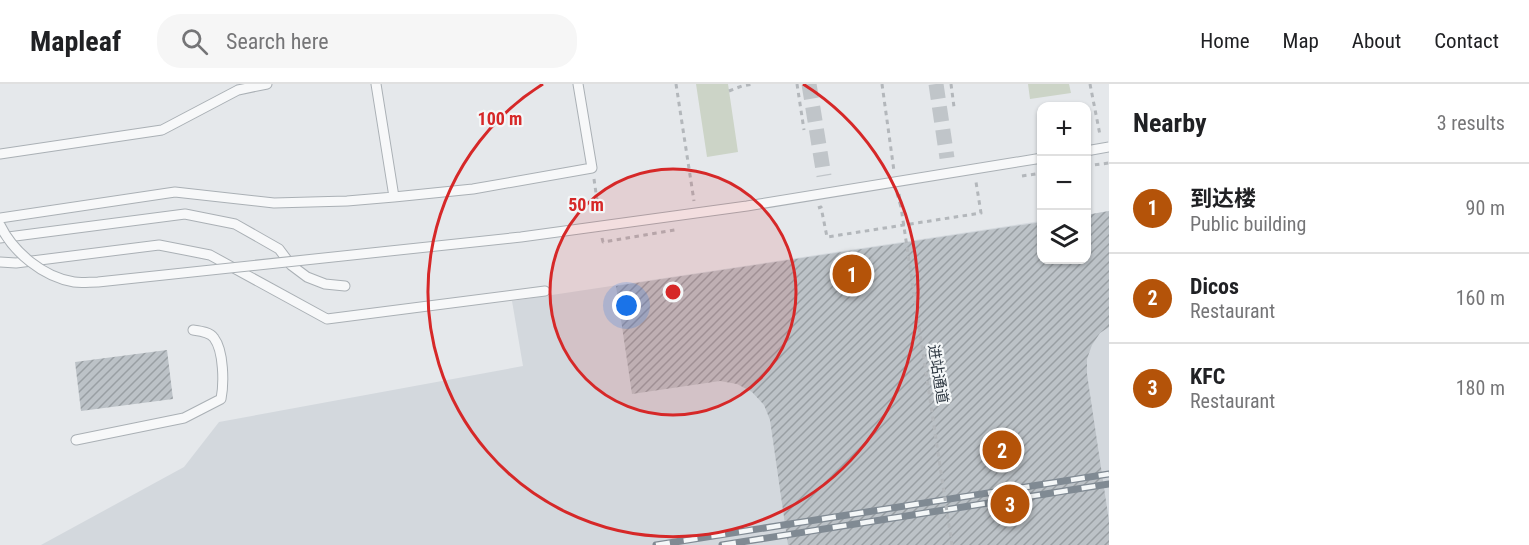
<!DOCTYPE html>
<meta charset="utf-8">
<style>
:root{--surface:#fff;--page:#f6f6f6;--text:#202124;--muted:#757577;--line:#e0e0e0;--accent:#b45309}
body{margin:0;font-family:"Roboto Condensed","Noto Sans SC",sans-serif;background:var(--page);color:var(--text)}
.controls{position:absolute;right:18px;top:18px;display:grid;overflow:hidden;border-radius:12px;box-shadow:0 2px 4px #0004}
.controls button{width:54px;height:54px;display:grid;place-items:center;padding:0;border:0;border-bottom:2px solid var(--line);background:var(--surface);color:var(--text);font:30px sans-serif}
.you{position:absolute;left:627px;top:222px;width:21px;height:21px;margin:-15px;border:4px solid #fff;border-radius:50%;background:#1a73e8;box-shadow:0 0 0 9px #1a73e833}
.badge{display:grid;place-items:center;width:39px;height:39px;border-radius:50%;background:var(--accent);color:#fff;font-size:20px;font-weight:700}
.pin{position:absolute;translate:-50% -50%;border:3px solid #fff;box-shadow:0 2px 6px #0006}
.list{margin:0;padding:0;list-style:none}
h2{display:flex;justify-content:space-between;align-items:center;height:78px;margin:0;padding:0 24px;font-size:26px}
h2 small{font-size:20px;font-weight:400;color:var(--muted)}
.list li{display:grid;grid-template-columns:39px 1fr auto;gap:18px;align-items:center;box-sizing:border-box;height:90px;padding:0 24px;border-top:2px solid var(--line)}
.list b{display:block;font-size:22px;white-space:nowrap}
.list p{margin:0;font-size:20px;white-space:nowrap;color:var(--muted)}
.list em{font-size:20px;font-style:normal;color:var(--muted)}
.icon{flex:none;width:33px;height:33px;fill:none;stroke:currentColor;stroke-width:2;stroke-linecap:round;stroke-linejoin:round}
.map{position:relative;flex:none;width:1109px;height:461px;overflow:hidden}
header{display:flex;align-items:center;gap:36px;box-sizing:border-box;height:84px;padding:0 30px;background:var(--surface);border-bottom:2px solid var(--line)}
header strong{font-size:28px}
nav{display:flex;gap:33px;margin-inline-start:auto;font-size:21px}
.search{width:420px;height:54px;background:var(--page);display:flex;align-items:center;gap:15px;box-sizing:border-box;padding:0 21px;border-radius:24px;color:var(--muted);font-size:22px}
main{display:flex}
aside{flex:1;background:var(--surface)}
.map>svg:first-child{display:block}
.built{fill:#d3d8dd}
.garden{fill:#ccd4c7}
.building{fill:url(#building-hatch)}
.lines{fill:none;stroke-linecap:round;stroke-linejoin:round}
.pedestrian-tunnel{stroke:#c0c5c9;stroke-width:15;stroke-dasharray:15 8;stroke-linecap:butt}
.service-casing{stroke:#aab0b5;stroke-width:11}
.path{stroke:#b3b7bb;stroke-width:3;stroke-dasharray:4.5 4.5;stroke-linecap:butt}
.service{stroke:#f7f8f9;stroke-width:9}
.rail-casing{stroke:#808a93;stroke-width:7}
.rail{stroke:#f4f7f8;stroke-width:4.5;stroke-dasharray:14;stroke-linecap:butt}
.service-bridge-casing{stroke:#aab0b5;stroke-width:11;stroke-linecap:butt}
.path-bridge{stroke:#b3b7bb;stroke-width:3;stroke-dasharray:4.5 4.5;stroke-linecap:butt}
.service-bridge{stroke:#f7f8f9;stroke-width:9}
.ring{fill:none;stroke:#d62828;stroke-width:3}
.labels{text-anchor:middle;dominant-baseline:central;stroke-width:4.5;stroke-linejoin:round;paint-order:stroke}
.street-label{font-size:15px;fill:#2e3842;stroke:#f4f7f8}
.centre{fill:#d62828;stroke:#f4f7f8;stroke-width:3}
.ring-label{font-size:18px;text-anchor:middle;font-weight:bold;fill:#d62828;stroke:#f4f7f8;stroke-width:4.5;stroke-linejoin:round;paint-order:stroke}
</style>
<header>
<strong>Mapleaf</strong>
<div class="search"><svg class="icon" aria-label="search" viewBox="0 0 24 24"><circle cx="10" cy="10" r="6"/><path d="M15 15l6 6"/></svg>Search here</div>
<nav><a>Home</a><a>Map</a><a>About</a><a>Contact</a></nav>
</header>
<main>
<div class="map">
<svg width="1109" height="461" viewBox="0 0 1109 461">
<defs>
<pattern id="building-hatch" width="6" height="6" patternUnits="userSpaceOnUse" patternTransform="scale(1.5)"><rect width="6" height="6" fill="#bcc2c7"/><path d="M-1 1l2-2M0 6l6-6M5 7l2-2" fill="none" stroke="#999fa3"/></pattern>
</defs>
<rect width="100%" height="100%" fill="#e5e8eb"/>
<!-- built -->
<path class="built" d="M1109 127V461H41L184 383 219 338 523 282 512 217 1041 137 1042 176H1086L1087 131Z"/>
<!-- garden -->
<path class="garden" d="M696 0H728L738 68 707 73Z
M1028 0H1069L1071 9 1030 15Z"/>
<!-- building -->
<path class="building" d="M1109 127V243L1100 249 1092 261 1087 275V290L1109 437V461H788L770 336 764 321 752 308 737 300 720 297 632 310 616 202 1042 138V176H1086V131Z
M167 266 173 315 81 327 75 278Z"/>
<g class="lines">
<!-- pedestrian-tunnel -->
<path class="pedestrian-tunnel" d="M809 0 824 92
M936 0 947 74"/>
<defs>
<path id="service" d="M376 0 394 113 473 105 592 84 578 0
M0 70 162 46 238 6 267 0
M0 134 175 108 274 119 347 117 394 113
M0 154 185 130 235 140 279 165 291 181 307 193 325 200 345 202
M0 178 16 179 159 161 210 171 327 235 545 207
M76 356 184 334 221 315C224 300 224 267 214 254 210 248 200 247 193 246"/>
</defs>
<!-- service casing -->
<use href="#service" class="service-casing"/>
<!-- path -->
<path class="path" d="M676 0 694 117
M797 0 804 46
M882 0 894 87
M951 0 954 23
M1090 0 1100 51
M729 7 742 2 753 0
M1086 82 1109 79
M1022 92 1042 89
M594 95 599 130
M897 109 901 123
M818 124 821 123 827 153 981 129 976 98H977
M602 154 603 158 675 146"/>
<!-- service -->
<use href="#service" class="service"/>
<defs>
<path id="rail" d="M656 461 1109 390
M722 461 1109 400"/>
</defs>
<!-- rail casing -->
<use href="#rail" class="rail-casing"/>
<!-- rail -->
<use href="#rail" class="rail"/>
<defs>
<path id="service-bridge" d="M1086 67 1109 63
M0 141C13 168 43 193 74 198 81 199 90 198 98 198L521 153 747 122 1042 74"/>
</defs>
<!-- service-bridge casing -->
<use href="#service-bridge" class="service-bridge-casing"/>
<!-- path-bridge -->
<path class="path-bridge" d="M899 110 952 461"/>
<!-- service-bridge -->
<use href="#service-bridge" class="service-bridge"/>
</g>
<!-- distance rings -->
<circle cx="673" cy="208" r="123" fill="#d62828" fill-opacity=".12"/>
<g class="ring">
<circle cx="673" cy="208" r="123"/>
<path d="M803 0A245 245 0 1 1 543 0"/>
</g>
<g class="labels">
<!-- street labels -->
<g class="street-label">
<text transform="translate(938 290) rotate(81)">进站通道</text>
</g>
</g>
<circle cx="673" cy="208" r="9" class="centre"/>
<g class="ring-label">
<text x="500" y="41">100 m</text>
<text x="586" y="127">50 m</text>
</g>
</svg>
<div class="controls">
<button>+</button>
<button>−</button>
<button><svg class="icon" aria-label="layers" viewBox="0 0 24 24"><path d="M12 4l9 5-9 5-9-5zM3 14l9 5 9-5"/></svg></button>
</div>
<div class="you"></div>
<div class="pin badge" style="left:852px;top:190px">1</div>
<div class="pin badge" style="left:1002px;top:366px">2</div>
<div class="pin badge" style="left:1010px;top:420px">3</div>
</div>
<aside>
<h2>Nearby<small>3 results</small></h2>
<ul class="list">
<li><span class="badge">1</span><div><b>到达楼</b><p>Public building</p></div><em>90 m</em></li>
<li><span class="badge">2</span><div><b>Dicos</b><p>Restaurant</p></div><em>160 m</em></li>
<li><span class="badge">3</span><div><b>KFC</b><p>Restaurant</p></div><em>180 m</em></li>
</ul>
</aside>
</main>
